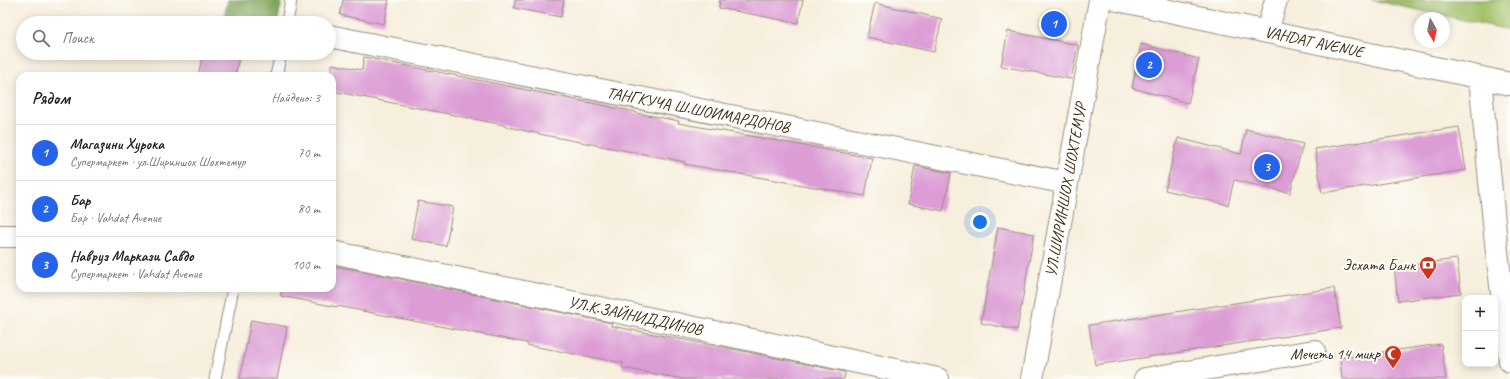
<!DOCTYPE html>
<html lang="ru">
<meta charset="utf-8">
<style>
:root{--surface:#fff;--page:#f2f2f2;--text:#202124;--muted:#757577;--line:#e0e0e0;--accent:#2563eb}
body{margin:0;font-family:Caveat,sans-serif;background:var(--page);color:var(--text)}
.controls{position:absolute;right:12px;bottom:12px;display:grid;overflow:hidden;border-radius:8px;box-shadow:0 2px 10px #0003}
.controls button{width:36px;height:36px;display:grid;place-items:center;padding:0;border:0;border-bottom:1px solid var(--line);background:var(--surface);color:var(--text);font:20px sans-serif}
.compass{position:absolute;left:1414px;top:12px;width:36px;height:36px;border-radius:50%;background:var(--surface);box-shadow:0 2px 10px #0003;rotate:171deg}
.you{position:absolute;left:980px;top:222px;width:14px;height:14px;margin:-10px;border:3px solid #fff;border-radius:50%;background:#1a73e8;box-shadow:0 0 0 6px #1a73e833}
.badge{display:grid;place-items:center;width:26px;height:26px;border-radius:50%;background:var(--accent);color:#fff;font-size:13px;font-weight:700}
.pin{position:absolute;translate:-50% -50%;border:2px solid #fff;box-shadow:0 1px 4px #0006}
.list{margin:0;padding:0;list-style:none}
h2{display:flex;justify-content:space-between;align-items:center;height:52px;margin:0;padding:0 16px;font-size:17px}
h2 small{font-size:13px;font-weight:400;color:var(--muted)}
.list li{display:grid;grid-template-columns:26px 1fr auto;gap:12px;align-items:center;box-sizing:border-box;height:56px;padding:0 16px;border-top:1px solid var(--line)}
.list b{display:block;font-size:15px;white-space:nowrap}
.list p{margin:0;font-size:13px;white-space:nowrap;color:var(--muted)}
.list em{font-size:13px;font-style:normal;color:var(--muted)}
.icon{flex:none;width:22px;height:22px;fill:none;stroke:currentColor;stroke-width:2;stroke-linecap:round;stroke-linejoin:round}
.map{position:relative;flex:none;width:1510px;height:379px;overflow:hidden}
.search{position:absolute;background:var(--surface);box-shadow:0 2px 10px #0003;left:16px;top:16px;width:320px;height:44px;display:flex;align-items:center;gap:10px;box-sizing:border-box;padding:0 14px;border-radius:22px;color:var(--muted);font-size:15px}
.panel{position:absolute;background:var(--surface);box-shadow:0 2px 10px #0003;left:16px;top:72px;width:320px;height:220px;border-radius:12px}
.map>svg:first-child{display:block}
.green{fill:#a2c16a;stroke:#6e7644}
.forest{fill:#81a75e;stroke:#5e683e}
.building{fill:#dc9dd5}
.lines{fill:none;stroke-linecap:round;stroke-linejoin:round}
.lane-casing{stroke:#998c7e;stroke-width:13}
.street-casing{stroke:#998c7e;stroke-width:24}
.secondary-casing{stroke:#998c7e;stroke-width:24}
.lane{stroke:#fff;stroke-width:11}
.street{stroke:#fff;stroke-width:22}
.secondary{stroke:#fff;stroke-width:22}
.labels{text-anchor:middle;dominant-baseline:central;stroke-width:4;stroke-linejoin:round;paint-order:stroke}
.street-label{font-size:16px;fill:#3b2a1e;stroke:#fdfcf7}
.poi-label{font-size:16px;fill:#3b2a1e;stroke:#fdfcf7;text-anchor:end}
</style>
<div class="map">
<svg width="1510" height="379" viewBox="0 0 1510 379">
<rect width="100%" height="100%" fill="#fdfcf7"/>
<filter id="ink" filterUnits="userSpaceOnUse"><feTurbulence type="fractalNoise" baseFrequency=".025" numOctaves="2"/><feDisplacementMap in="SourceGraphic" scale="8" xChannelSelector="R" yChannelSelector="G"/><feConvolveMatrix kernelMatrix="1 2 1 2 8 2 1 2 1" color-interpolation-filters="sRGB"/></filter>
<filter id="wash" filterUnits="userSpaceOnUse"><feTurbulence type="fractalNoise" baseFrequency=".012" numOctaves="4" result="noise"/><feDisplacementMap in="SourceGraphic" scale="16" xChannelSelector="R" yChannelSelector="G"/><feGaussianBlur stdDeviation="0.9" result="paint"/><feColorMatrix in="noise" values="0 0 0 0 0 0 0 0 0 0 0 0 0 0 0 0 0 1.4 0 .05"/><feComposite in="paint" operator="in"/></filter>
<g filter="url(#wash)">
<rect width="100%" height="100%" fill="#f7efdd"/>
<!-- green -->
<path class="green" d="M1372 0H1510V30Z"/>
<!-- forest -->
<path class="forest" d="M228 0H282L277 23H223Z"/>
<g id="blocks">
<!-- building -->
<path class="building" d="M343 0H389L384 24 340 15Z
M515 0H564L561 17 514 8Z
M720 0H803L798 23 719 8Z
M875 3 942 19 934 52 867 37Z
M1008 31 1078 45 1071 79 1001 66Z
M1141 44 1199 59 1188 103 1132 88Z
M203 53H240L235 76H198Z
M364 57 636 112V113L679 121 678 123 872 158 865 196 684 164 685 162 544 135 504 126V125L332 91V64L362 70Z
M1459 127 1466 170 1322 193 1315 149Z
M1246 129 1303 144 1290 193 1234 180 1228 205 1165 190 1178 138 1241 154Z
M915 166 951 173 943 211 908 204Z
M418 201 453 207 446 246 411 239Z
M998 227 1034 234 1017 330 981 323Z
M1457 259 1461 293 1398 301 1394 267Z
M332 266 357 270 612 323 611 326 733 349 845 372 844 379H683L622 368 623 363 527 345V343L337 306V307L281 296V288H332Z
M1334 288 1341 328 1095 365 1089 325Z
M251 320 287 327 277 379H240Z
M1441 344 1446 379H1342L1340 358Z"/>
</g>
</g>
<g filter="url(#ink)">
<use href="#blocks" fill-opacity="0" stroke="#998c7e" stroke-width="1"/>
<g class="lines">
<defs>
<path id="lane" d="M287 23 291 0
M276 76 281 53
M215 379 233 288"/>
<path id="street" d="M1267 32 1276 0
M329 36 1067 183
M1480 78 1496 243 1510 361
M0 236H20
M332 252 938 379
M1032 379 1100 0
M1145 379 1314 351"/>
<path id="secondary" d="M1118 0 1510 84"/>
</defs>
<!-- lane casing -->
<use href="#lane" class="lane-casing"/>
<!-- street casing -->
<use href="#street" class="street-casing"/>
<!-- secondary casing -->
<use href="#secondary" class="secondary-casing"/>
<!-- lane -->
<use href="#lane" class="lane"/>
<!-- street -->
<use href="#street" class="street"/>
<!-- secondary -->
<use href="#secondary" class="secondary"/>
</g>
</g>
<!-- icons -->
<defs>
<symbol id="bank-pin" viewBox="-11 -11 22 30"><path d="M0 17L-7.5 6A9.5 9.5 0 1 1 7.5 6Z" fill="#c8321e" stroke="#fdfcf7"/><path d="M-6-4H6V4H-6ZM0-2.3a2.3 2.3 0 1 0 0 4.6a2.3 2.3 0 1 0 0-4.6Z" fill="#fff"/></symbol>
<symbol id="mosque-pin" viewBox="-11 -11 22 30"><path d="M0 17L-7.5 6A9.5 9.5 0 1 1 7.5 6Z" fill="#c8321e" stroke="#fdfcf7"/><path d="M3.5-4.9A6 6 0 1 0 3.5 4.9A5 5 0 1 1 3.5-4.9Z" fill="#fff"/></symbol>
</defs>
<g fill-rule="evenodd">
<use href="#bank-pin" x="1418" y="255" width="20" height="27"/>
<use href="#mosque-pin" x="1383" y="344" width="20" height="27"/>
</g>
<g class="labels">
<!-- street labels -->
<g class="street-label">
<text transform="translate(1314 42) rotate(12)">VAHDAT AVENUE</text>
<text transform="translate(698 110) rotate(11)">ТАНГКУЧА Ш.ШОИМАРДОНОВ</text>
<text transform="translate(1066 190) rotate(-80)">УЛ.ШИРИНШОХ ШОХТЕМУР</text>
<text transform="translate(635 316) rotate(12)">УЛ.К.ЗАЙНИДДИНОВ</text>
</g>
<!-- poi labels -->
<g class="poi-label">
<text x="1415" y="265">Эсхата Банк</text>
<text x="1380" y="354">Мечеть 14 микр</text>
</g>
</g>
</svg>
<div class="controls">
<button>+</button>
<button>−</button>
</div>
<svg class="compass" viewBox="-18 -18 36 36"><path d="M0-13l5 13h-10z" fill="#e53935"/><path d="M0 13l5-13h-10z" fill="#757577"/></svg>
<div class="you"></div>
<div class="pin badge" style="left:1054px;top:24px">1</div>
<div class="pin badge" style="left:1149px;top:65px">2</div>
<div class="pin badge" style="left:1267px;top:167px">3</div>
<div class="search"><svg class="icon" aria-label="search" viewBox="0 0 24 24"><circle cx="10" cy="10" r="6"/><path d="M15 15l6 6"/></svg>Поиск</div>
<section class="panel">
<h2>Рядом<small>Найдено: 3</small></h2>
<ul class="list">
<li><span class="badge">1</span><div><b>Магазини Хурока</b><p>Супермаркет · ул.Шириншох Шохтемур</p></div><em>70 m</em></li>
<li><span class="badge">2</span><div><b>Бар</b><p>Бар · Vahdat Avenue</p></div><em>80 m</em></li>
<li><span class="badge">3</span><div><b>Навруз Маркази Савдо</b><p>Супермаркет · Vahdat Avenue</p></div><em>100 m</em></li>
</ul>
</section>
</div>
